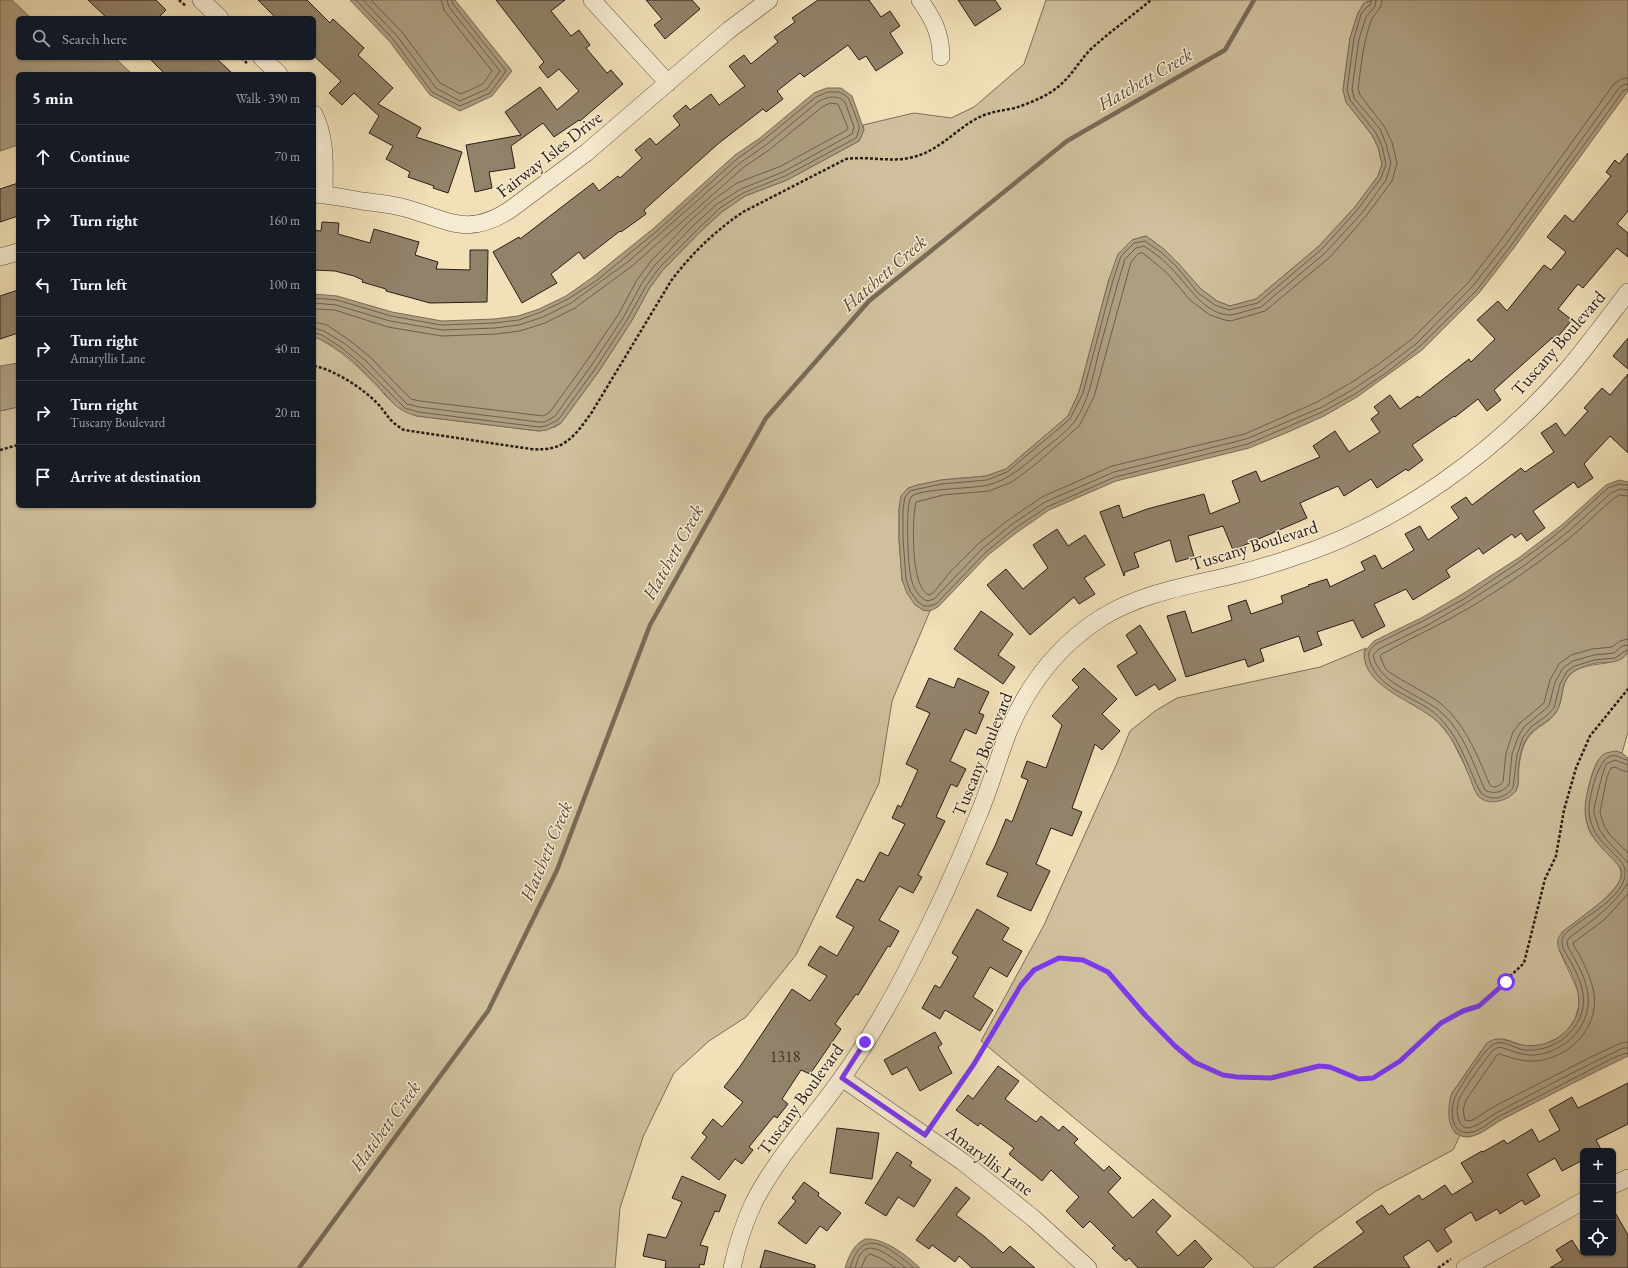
<!DOCTYPE html>
<meta charset="utf-8">
<style>
:root{--surface:#171b24;--page:#20242c;--text:#f1f3f6;--muted:#9ea1a6;--line:#363941}
body{margin:0;font-family:"EB Garamond",serif;background:var(--page);color:var(--text)}
.controls{position:absolute;right:12px;bottom:12px;display:grid;overflow:hidden;border-radius:6px;box-shadow:0 1px 3px #0004}
.controls button{width:36px;height:36px;display:grid;place-items:center;padding:0;border:0;border-bottom:1px solid var(--line);background:var(--surface);color:var(--text);font:20px sans-serif}
.stop{position:absolute;width:12px;height:12px;margin:-9px;border:3px solid #7c3aed;border-radius:50%;background:#fff}
.stop.end{background:#7c3aed;border-color:#fff;box-shadow:0 1px 4px #0008}
.list{margin:0;padding:0;list-style:none}
h2{display:flex;justify-content:space-between;align-items:center;height:52px;margin:0;padding:0 16px;font-size:17px}
h2 small{font-size:13px;font-weight:400;color:var(--muted)}
.list li{display:grid;grid-template-columns:26px 1fr auto;gap:12px;align-items:center;box-sizing:border-box;height:64px;padding:0 16px;border-top:1px solid var(--line)}
.list b{display:block;font-size:15px;white-space:nowrap}
.list p{margin:0;font-size:13px;white-space:nowrap;color:var(--muted)}
.list em{font-size:13px;font-style:normal;color:var(--muted)}
.icon{flex:none;width:22px;height:22px;fill:none;stroke:currentColor;stroke-width:2;stroke-linecap:round;stroke-linejoin:round}
.map{position:relative;flex:none;width:1628px;height:1268px;overflow:hidden}
.search{position:absolute;background:var(--surface);box-shadow:0 1px 3px #0004;left:16px;top:16px;width:300px;height:44px;display:flex;align-items:center;gap:10px;box-sizing:border-box;padding:0 14px;border-radius:6px;color:var(--muted);font-size:15px}
.panel{position:absolute;background:var(--surface);box-shadow:0 1px 3px #0004;left:16px;top:72px;width:300px;height:436px;border-radius:6px}
.map>svg:first-child{display:block}
.green{fill:#cfbf9c;stroke:#7c6e59}
.water{fill:#ad9e81;stroke:#796a56}
.lines{fill:none;stroke-linecap:round;stroke-linejoin:round}
.shore{stroke:#6c5e4c;stroke-width:1}
.stream{stroke:#796a56;stroke-width:4.5}
.building{fill:#91826a;stroke:#2a1d16}
.street-casing{stroke:#5c4e3e;stroke-width:18}
.path{stroke:#2a1d16;stroke-width:2.5;stroke-dasharray:3 2;stroke-linecap:butt}
.street{stroke:#f6ebd1;stroke-width:17}
.route{stroke:#7c3aed;stroke-width:5}
.labels{text-anchor:middle;dominant-baseline:central;stroke-width:3;stroke-linejoin:round;paint-order:stroke}
.number-label{font-size:16px;fill:#44362b}
.street-label{font-size:18px;fill:#2a1d16;stroke:#f6ebd1}
.water-label{font-size:19px;font-style:italic;fill:#584a3b;stroke:#f6ebd1}
</style>
<div class="map">
<svg width="1628" height="1268" viewBox="0 0 1628 1268">
<rect width="100%" height="100%" fill="#f1e0b8"/>
<filter id="stains"><feTurbulence type="fractalNoise" baseFrequency=".005" numOctaves="4"/><feColorMatrix values="0 0 0 0 .2 0 0 0 0 .09 0 0 0 0 .02 0 0 0 .5 -.17"/></filter>
<radialGradient id="worn" r=".72"><stop offset=".6" stop-color="#630" stop-opacity="0"/><stop offset="1" stop-color="#630" stop-opacity=".3"/></radialGradient>
<!-- green -->
<path class="green" d="M1046 0H1373L1364 3 1358 13 1350 38 1343 90 1346 102 1372 135 1378 147 1382 164 1378 176 1355 207 1319 246 1256 299 1230 306 1217 301 1201 289 1165 250 1146 236 1132 240 1109 279 1079 392 1068 416 1006 469 986 476 941 480 908 488 899 508V539L902 580 923 610 930 611 892 701 879 783 796 955 746 1017 709 1041 674 1073 643 1137 620 1208 615 1268H0V411L18 407V506H314V337L320 339 340 352 358 367 393 403 417 416 539 431 555 427 561 423 599 371 631 322 649 289 662 271 700 232 723 211 745 196 787 180 859 141 864 130 863 125 914 113 951 118 974 107 1024 64Z
M1366 648 1364 652 1386 688 1428 713 1438 722 1450 736 1467 770 1516 791C1520 783 1518 774 1519 766 1520 759 1521 752 1524 745 1531 727 1548 726 1557 711 1564 699 1560 683 1571 674 1586 659 1620 669 1628 651V732L1622 753C1611 750 1601 754 1596 764 1588 782 1581 813 1590 832 1596 845 1623 860 1621 876 1619 893 1576 921 1562 932L1559 950 1578 991 1579 1005 1575 1019 1566 1032 1558 1038 1542 1045 1525 1046 1504 1039 1487 1043 1452 1093 1450 1100 1455 1133 1460 1135 1453 1150 1376 1191 1316 1234 1273 1268H1254L1245 1259 981 1041 1044 925 1117 763 1130 731 1155 711 1177 698 1320 667Z"/>
<!-- water -->
<path class="water" d="M0 0H12L31 18H18V58H115L132 74H18V145L0 151Z
M350 0H455L512 71 492 96 460 111 430 95 390 42Z
M1373 0H1628V91L1513 249 1479 293 1422 350 1357 397 1324 416 1286 433 1249 448 1116 481 1049 510 1016 533 988 555 938 607 930 611 923 610 915 605 907 593 902 580 899 539V508L901 496 908 488 917 485 941 480 986 476 1006 469 1068 416 1079 392 1109 279 1118 254 1132 240 1146 236 1165 250 1179 264 1201 289 1217 301 1230 306 1256 299 1319 246 1355 207 1378 176 1382 164 1378 147 1372 135 1346 102 1343 90 1350 38 1358 13 1364 3Z
M827 88H841L852 96 864 130 859 141 787 180 745 196 723 211 700 232 662 271 649 289 631 322 599 371 561 423 547 430 539 431 417 416C395 410 392 401 378 386 361 368 339 345 314 337V294L337 296 392 312 442 321 494 319 518 316 539 309 566 296 593 277 654 228 735 155 760 138 814 93Z
M18 363V407L0 411V366Z
M1619 480 1628 482V651C1622 664 1609 662 1597 663 1590 664 1582 667 1576 670 1560 678 1564 696 1558 709 1552 721 1539 724 1531 733 1521 743 1519 760 1518 773 1518 778 1519 784 1517 788 1514 796 1505 800 1498 801 1491 803 1483 801 1478 796 1473 789 1471 778 1467 771 1461 755 1453 739 1442 726 1421 702 1362 689 1364 652L1374 641 1423 617 1461 595 1520 557 1563 524 1606 485Z
M1616 751 1622 753 1628 758V1056C1586 1076 1544 1098 1503 1119 1492 1125 1480 1136 1468 1137 1445 1137 1447 1107 1452 1093L1487 1043C1499 1035 1506 1041 1518 1044 1535 1049 1554 1043 1566 1031 1588 1010 1578 984 1565 961 1562 955 1556 946 1558 939 1561 932 1567 928 1573 924 1587 912 1614 896 1621 878 1622 875 1621 871 1621 869 1612 856 1598 847 1591 833 1587 826 1585 817 1585 809 1585 797 1594 760 1604 754 1608 752 1612 752 1616 751Z
M865 1239C885 1238 906 1255 920 1268H845C849 1256 853 1245 865 1239Z"/>
<g class="lines">
<!-- shore -->
<path class="shore" d="M356 0 393 39 432 92 460 106 490 93 506 71 453 4 452 0
M363 0 397 36 436 88 460 101 487 89 500 71 449 7 447 0
M371 0 402 32 440 83 461 94 483 84 492 71 444 10 441 0
M1371 0V4L1367 7 1361 14 1354 38 1347 90 1350 100 1376 133 1382 146 1386 164 1381 178 1358 209 1322 249 1258 303 1229 310 1215 305 1198 293 1176 266 1162 253 1145 241 1134 243 1121 256 1113 280 1083 393 1070 419 1007 472 987 480 942 484 918 489 910 491 905 497 903 509V538L906 579 910 591 918 602 924 606H929L936 604 986 552 1014 529 1047 507 1115 477 1248 444 1322 412 1355 394 1386 373 1419 347 1476 291 1510 247 1623 91 1628 89
M1376 0 1375 6 1366 17 1359 39 1352 89 1354 98 1380 129 1386 144 1391 163 1386 180 1362 213 1325 253 1261 307 1232 315C1206 316 1189 287 1173 270 1165 261 1155 253 1144 246L1136 248 1125 259C1115 291 1107 323 1098 355 1093 377 1088 402 1075 421 1068 431 1049 445 1039 453 1024 466 1008 480 988 485 974 489 919 488 911 497 905 505 908 567 911 578 913 587 919 599 928 601L934 599 982 549 1011 525 1045 502 1114 472 1246 439 1320 408 1352 390 1383 369 1416 344 1472 287 1506 244 1619 88 1623 85 1628 84
M1382 0C1382 10 1374 13 1371 21 1363 43 1361 67 1358 89L1360 95 1384 126 1392 142 1397 163 1392 181 1366 216 1330 257 1265 311 1231 321 1225 320 1210 315 1190 300 1168 274 1143 253H1139L1131 262 1094 397 1079 426 1037 463 1012 482 989 491 943 495 916 502C912 518 910 588 929 595L934 592 951 571 978 544 1007 521 1042 497 1112 466 1245 434 1317 402 1349 384 1379 364 1412 339 1468 283 1501 240 1614 84 1621 79 1628 78
M314 298 337 300 391 316 441 325 494 323 519 320 541 312 568 299 596 281 657 231 737 159 762 141 816 97 828 92H839L845 95 849 99 859 125V130L856 138 785 176 743 193 720 208 698 229 659 268 646 286 627 320 595 369 558 420 546 426 539 427 418 412 405 408 361 364 342 348 322 335 314 333
M314 303 336 305 390 321 442 330 495 328 519 325 543 317 571 303 629 261 740 163 766 145 819 101C828 97 837 94 845 102L854 127 852 134 783 172 741 189 717 204 694 225 655 265 642 283 623 318 591 366 555 416 545 422H539L419 407 407 404 365 360 345 344 324 331 314 328
M314 309 335 310 388 327 442 336 496 334 520 331 545 323 575 308 632 266 744 167 769 150 822 107 830 103 838 104 848 128 847 130 781 166 737 183 713 200 690 221 651 261 637 280 618 315 586 362 550 412 543 416 420 401 411 399 369 356 349 340 327 325 314 322
M1628 485 1619 484 1608 488 1565 527 1544 544 1522 560 1464 599 1425 620 1376 644C1369 649 1367 654 1370 662 1379 687 1408 695 1429 709 1435 713 1441 719 1446 725 1463 746 1469 771 1481 793 1492 802 1505 798 1513 788L1517 755 1523 737 1532 726 1545 717 1554 708 1560 684 1567 671 1575 666 1594 660 1615 658 1625 651 1628 650
M1628 490 1620 489 1611 493 1569 531 1525 565 1466 603 1428 625 1379 649 1373 655C1379 686 1423 694 1444 715 1465 735 1473 764 1485 790 1494 795 1502 792 1509 785L1512 754 1519 735 1524 727 1549 706 1555 682 1563 668 1573 661 1594 655 1614 653 1622 646 1628 645
M1628 496 1620 495 1614 498C1600 510 1586 524 1571 537 1539 563 1504 587 1469 608 1440 625 1411 638 1382 654L1380 656 1385 668 1389 672C1404 682 1421 690 1436 700 1464 720 1477 755 1490 785 1494 789 1500 786 1503 782L1506 753 1513 732 1520 723 1544 703 1550 680 1559 664 1571 655 1592 649 1612 647 1620 641 1628 639
M1628 760C1622 760 1618 754 1611 756 1598 759 1589 797 1589 809 1589 816 1591 824 1594 830 1599 843 1624 859 1625 870 1628 898 1581 917 1565 934 1561 939 1562 943 1563 948 1570 961 1579 975 1582 989 1591 1023 1558 1053 1525 1050 1515 1049 1503 1039 1494 1044 1485 1048 1457 1090 1454 1100 1451 1109 1451 1126 1460 1131 1464 1133 1468 1133 1472 1132 1481 1130 1490 1122 1498 1117 1527 1102 1556 1088 1584 1073 1595 1068 1617 1054 1628 1053
M1628 765 1615 760 1606 764 1602 776 1594 808V813L1599 829 1606 839 1628 863
M1628 772 1621 770 1615 767 1611 768 1607 777 1600 812 1604 826 1610 835 1628 853
M1628 883C1613 907 1591 921 1569 938L1567 942 1568 947C1575 960 1584 974 1587 989 1595 1022 1567 1052 1535 1055 1522 1056 1512 1050 1499 1047L1493 1050C1482 1063 1469 1082 1460 1097 1456 1105 1455 1124 1466 1128 1477 1128 1488 1117 1498 1112 1539 1090 1581 1068 1623 1048H1628
M1628 894 1605 919 1573 943C1574 948 1578 952 1580 956 1586 968 1592 981 1594 994 1599 1028 1569 1058 1536 1061 1523 1062 1512 1058 1500 1054L1497 1055 1466 1100 1463 1110 1465 1120 1471 1121 1495 1106 1593 1056 1621 1043 1628 1042
M850 1268C863 1223 890 1249 914 1268
M855 1268C857 1262 859 1252 866 1249 877 1244 898 1262 906 1268
M861 1268 866 1257 870 1254 880 1258 896 1268"/>
<!-- stream -->
<path class="stream" d="M299 1268 488 1011 557 870 650 625 766 418 869 301 1067 141 1225 50 1254 0"/>
</g>
<!-- building -->
<path class="building" d="M88 0H156L166 10 158 18H107Z
M258 0H307L330 23 333 19 364 48 358 55 393 88 378 104 421 128 416 137 462 152 448 193 433 188 434 186 408 177 410 172 386 159 393 146 369 133 379 116 354 93 342 105 329 93 341 81 314 56V18H276Z
M496 0H565L551 11 571 36 579 30 590 45 586 48 607 73 611 70 623 84 580 121 579 120 554 137 543 123 511 146 515 168 489 172 492 188 475 192 466 145 521 135 505 112 540 87 557 110 579 91 559 69 548 78 539 67 544 62Z
M646 0H692L700 9 665 39 654 25 662 19Z
M818 0H869L881 17 890 11 900 26 890 33 903 53 876 71 866 56 859 60 848 45 804 77 800 73 777 91 783 99 766 112 763 109 719 143 644 210 646 214 621 232 620 231 584 259 579 252 551 274 557 283 522 303 493 252 519 237 520 239 593 183 599 191 618 176 620 178 642 158 635 150 650 138 656 145 680 125 673 116 686 105 690 110 711 94 719 105 745 86 729 66 744 55 751 64 778 42 774 37 795 22 792 18Z
M958 0H995L1001 9 975 26Z
M149 58H216L233 74H165Z
M1628 153V211L1617 224 1628 233V257L1617 248 1583 288 1578 284 1558 309 1572 320 1555 340 1552 338 1494 390 1501 400 1487 411 1478 399 1455 417 1454 416 1412 445 1423 460 1408 471 1406 469 1377 488 1371 479 1344 496 1338 486 1300 503 1307 518 1233 550 1223 526 1188 536 1194 557 1176 562 1170 540 1134 553 1139 567 1125 572 1124 576 1100 512 1119 505 1123 518 1147 509 1204 494 1210 514 1240 502 1232 481 1256 471 1261 482 1320 457 1313 446 1335 431 1349 452 1380 432 1371 419 1379 413 1374 407 1390 395 1400 409 1418 396 1419 398 1469 359 1471 362 1495 339 1477 320 1498 301 1507 311 1544 265 1551 270 1566 252 1547 237 1565 215 1573 222 1611 176 1606 172 1615 160 1619 164Z
M18 183V216L0 222V189Z
M322 222 339 223 338 234 370 243 374 229 419 242 415 255 438 262 436 269 470 270V250H488L487 302 430 303 386 291V289L362 282 363 280 354 276 335 271 314 270V230L321 231Z
M18 290V333L0 339V296Z
M1628 338V369L1613 356Z
M1628 374V453L1610 436 1584 464 1593 478 1578 488 1574 482 1533 511 1545 528 1527 541 1521 533 1515 538 1512 534 1483 554 1479 548 1446 570 1450 577 1413 600 1406 589 1374 604 1385 626 1362 638 1353 620 1317 632 1322 645 1304 652 1299 636 1260 649 1264 661 1248 667 1245 659 1186 677 1167 616 1185 611 1192 633 1232 620 1228 606 1246 600 1251 614 1283 603 1281 596 1309 586 1308 585 1327 579 1330 587 1365 570 1361 562 1375 555 1382 569 1414 550 1405 534 1420 526 1428 540 1459 518 1451 507 1466 497 1472 505 1521 468 1525 472 1554 452 1541 433 1556 423 1565 436 1588 411 1584 408 1602 388 1610 395Z
M1057 529 1068 546 1085 535 1105 565 1084 578 1095 594 1079 604 1074 597 1030 635 987 585 1006 569 1023 589 1048 568 1033 545Z
M981 611 1013 634 998 655 1015 667 1003 684 954 649Z
M1140 625 1176 680 1159 690 1155 684 1136 696 1117 666 1137 653 1126 635Z
M1084 668 1117 699 1102 714 1120 731 1102 750 1095 744 1072 808 1082 812 1072 836 1051 828 1036 864 1050 871 1031 911 997 896 1008 873 986 864 995 846 1006 819 1012 822 1028 780 1021 777 1027 761 1046 768 1062 725 1052 716 1079 687 1072 680Z
M929 678 954 688 958 678 989 692 979 713 984 715 976 734 965 729 950 761 966 769 957 787 951 784 936 817 945 821 918 875 922 877 913 893 899 886 879 920 899 931 890 947 888 946 858 995 856 994 835 1024 841 1029 810 1074 801 1070 782 1099 788 1104 777 1118 774 1116 749 1147 753 1150 742 1164 735 1159 719 1180 691 1158 707 1137 702 1133 713 1119 722 1127 743 1102 724 1087 741 1065 792 989 810 1001 827 976 808 965 820 946 837 956 854 927 836 917 857 879 864 882 880 852 888 856 905 824 892 818 898 805 901 807 918 770 906 764 930 713 916 707Z
M977 909 1009 928 1002 940 1022 951 1007 977 990 967 973 997 993 1010 980 1031 945 1010 940 1019 922 1008 935 985 940 988 958 957 952 953Z
M935 1032 942 1044 938 1047 952 1073 920 1091 907 1067 892 1075 884 1060Z
M998 1066 1019 1081 1005 1099 1036 1122 1041 1116 1059 1131 1063 1126 1078 1139 1074 1143 1104 1171 1109 1166 1121 1178 1108 1192 1133 1218 1153 1199 1171 1216 1156 1232 1178 1256 1195 1240 1212 1259 1203 1268H1138L1129 1258 1126 1261 1112 1248 1115 1246 1090 1221 1083 1228 1066 1211 1079 1197 1051 1170 1042 1181 1009 1154 1014 1148 980 1123 978 1126 956 1110 968 1095 973 1099Z
M1628 1083V1124L1596 1140 1602 1151H1583V1160L1562 1171 1555 1158 1527 1174 1540 1196 1525 1205 1522 1200 1500 1214 1497 1209 1476 1221 1471 1212 1444 1229 1452 1242 1437 1252 1429 1240 1403 1257 1410 1268H1313L1364 1232 1356 1222 1382 1205 1389 1215 1419 1195 1422 1200 1445 1185 1452 1195 1473 1182 1461 1163 1482 1151 1483 1152 1504 1140 1507 1144 1532 1129 1539 1142 1560 1130 1549 1110 1572 1097 1578 1108Z
M837 1128 879 1133 872 1179 830 1173Z
M897 1152 912 1162 910 1166 931 1180 914 1207 898 1197 886 1216 865 1203Z
M682 1176 726 1195 719 1212 715 1211 700 1245 708 1247 704 1265 700 1264 699 1268H665L666 1261 643 1256 648 1234 666 1238 682 1202 672 1198Z
M804 1182 819 1193 818 1196 841 1213 827 1231 820 1226 806 1244 778 1223 796 1201 792 1198Z
M956 1187 970 1198 956 1215 985 1237 1003 1253 1010 1246 1035 1268H972L959 1256 955 1262 932 1245 929 1249 916 1240Z
M1613 1209 1628 1235V1268H1550L1563 1260 1556 1250 1572 1240 1580 1253H1613Z
M765 1250 815 1265V1268H760Z"/>
<g class="lines">
<defs>
<path id="street" d="M201 0 220 18
M592 0 668 83
M920 0C933 19 941 33 941 57
M262 58 279 74
M314 114C327 140 324 167 324 195
M314 194C330 195 346 198 362 201 376 203 391 204 405 208 448 220 468 238 511 209L586 153 729 30 769 0
M0 257 18 252
M842 1078 963 1162 1033 1218 1088 1268
M1613 1185 1628 1178
M732 1268C737 1245 744 1223 754 1202 776 1159 811 1121 839 1082 865 1046 888 1007 908 968 934 918 957 868 978 816 990 788 998 758 1009 730 1028 685 1059 645 1101 618 1141 593 1188 586 1233 575 1254 570 1274 564 1294 557 1399 523 1496 452 1568 369 1589 344 1608 318 1628 292
M1465 1268 1583 1201"/>
</defs>
<!-- street casing -->
<use href="#street" class="street-casing"/>
<!-- path -->
<path class="path" d="M179 0 186 6
M241 58 247 63
M314 366C333 369 362 388 376 402 387 413 388 421 404 430L531 449C564 452 574 437 592 412L671 281C691 254 715 231 743 212L846 159C867 156 888 162 909 158 936 153 952 133 974 120 987 112 1000 111 1015 108 1027 104 1040 99 1051 92 1070 80 1077 63 1092 48 1111 31 1132 16 1151 0
M0 450 18 445
M934 1122 974 1064 1021 985 1034 970 1059 958 1083 960 1108 972 1145 1015 1175 1046 1194 1063 1223 1075 1237 1077 1271 1078 1319 1066 1330 1067 1359 1079 1373 1078 1400 1061 1441 1023 1463 1011 1479 1006 1524 963 1545 879 1556 856 1564 810 1576 768 1590 736 1628 689
M1438 1268 1451 1259"/>
<!-- street -->
<use href="#street" class="street"/>
</g>
<g class="lines">
<!-- route -->
<path class="route" d="M865 1042 842 1078 925 1135 974 1064 1021 985 1034 970 1059 958 1083 960 1108 972 1145 1015 1175 1046 1194 1062 1223 1075 1237 1077 1271 1078 1319 1066 1330 1067 1359 1079 1373 1078 1400 1061 1441 1023 1463 1011 1479 1006 1506 982"/>
</g>
<g class="labels">
<!-- number labels -->
<g class="number-label">
<text x="785" y="1056">1318</text>
</g>
<!-- street labels -->
<g class="street-label">
<text transform="translate(549 154) rotate(-38)">Fairway Isles Drive</text>
<text transform="translate(1558 343) rotate(-49)">Tuscany Boulevard</text>
<text transform="translate(1254 545) rotate(-17)">Tuscany Boulevard</text>
<text transform="translate(982 754) rotate(-68)">Tuscany Boulevard</text>
<text transform="translate(800 1099) rotate(-54)">Tuscany Boulevard</text>
<text transform="translate(990 1160) rotate(37)">Amaryllis Lane</text>
</g>
<!-- water labels -->
<g class="water-label">
<text transform="translate(1145 79) rotate(-30)">Hatchett Creek</text>
<text transform="translate(884 273) rotate(-41)">Hatchett Creek</text>
<text transform="translate(673 552) rotate(-61)">Hatchett Creek</text>
<text transform="translate(546 851) rotate(-67)">Hatchett Creek</text>
<text transform="translate(385 1126) rotate(-54)">Hatchett Creek</text>
</g>
</g>
<rect width="100%" height="100%" filter="url(#stains)"/>
<rect width="100%" height="100%" fill="url(#worn)"/>
</svg>
<div class="controls">
<button>+</button>
<button>−</button>
<button><svg class="icon" aria-label="locate" viewBox="0 0 24 24"><circle cx="12" cy="12" r="6"/><path d="M12 2v4M12 18v4M2 12h4M18 12h4"/></svg></button>
</div>
<div class="stop" style="left:1506px;top:982px"></div>
<div class="stop end" style="left:865px;top:1042px"></div>
<div class="search"><svg class="icon" aria-label="search" viewBox="0 0 24 24"><circle cx="10" cy="10" r="6"/><path d="M15 15l6 6"/></svg>Search here</div>
<section class="panel">
<h2>5 min<small>Walk · 390 m</small></h2>
<ul class="list">
<li><svg class="icon" aria-label="ahead" viewBox="0 0 24 24"><path d="M12 20V5M6 11l6-6 6 6"/></svg><div><b>Continue</b></div><em>70 m</em></li>
<li><svg class="icon" aria-label="right" viewBox="0 0 24 24"><path d="M7 20v-9h11M14 6l5 5-5 5"/></svg><div><b>Turn right</b></div><em>160 m</em></li>
<li><svg class="icon" aria-label="left" viewBox="0 0 24 24"><path d="M17 20v-9H6M10 6l-5 5 5 5"/></svg><div><b>Turn left</b></div><em>100 m</em></li>
<li><svg class="icon" aria-label="right" viewBox="0 0 24 24"><path d="M7 20v-9h11M14 6l5 5-5 5"/></svg><div><b>Turn right</b><p>Amaryllis Lane</p></div><em>40 m</em></li>
<li><svg class="icon" aria-label="right" viewBox="0 0 24 24"><path d="M7 20v-9h11M14 6l5 5-5 5"/></svg><div><b>Turn right</b><p>Tuscany Boulevard</p></div><em>20 m</em></li>
<li><svg class="icon" aria-label="arrive" viewBox="0 0 24 24"><path d="M6 21V4h12l-3 4 3 4H6"/></svg><div><b>Arrive at destination</b></div></li>
</ul>
</section>
</div>
